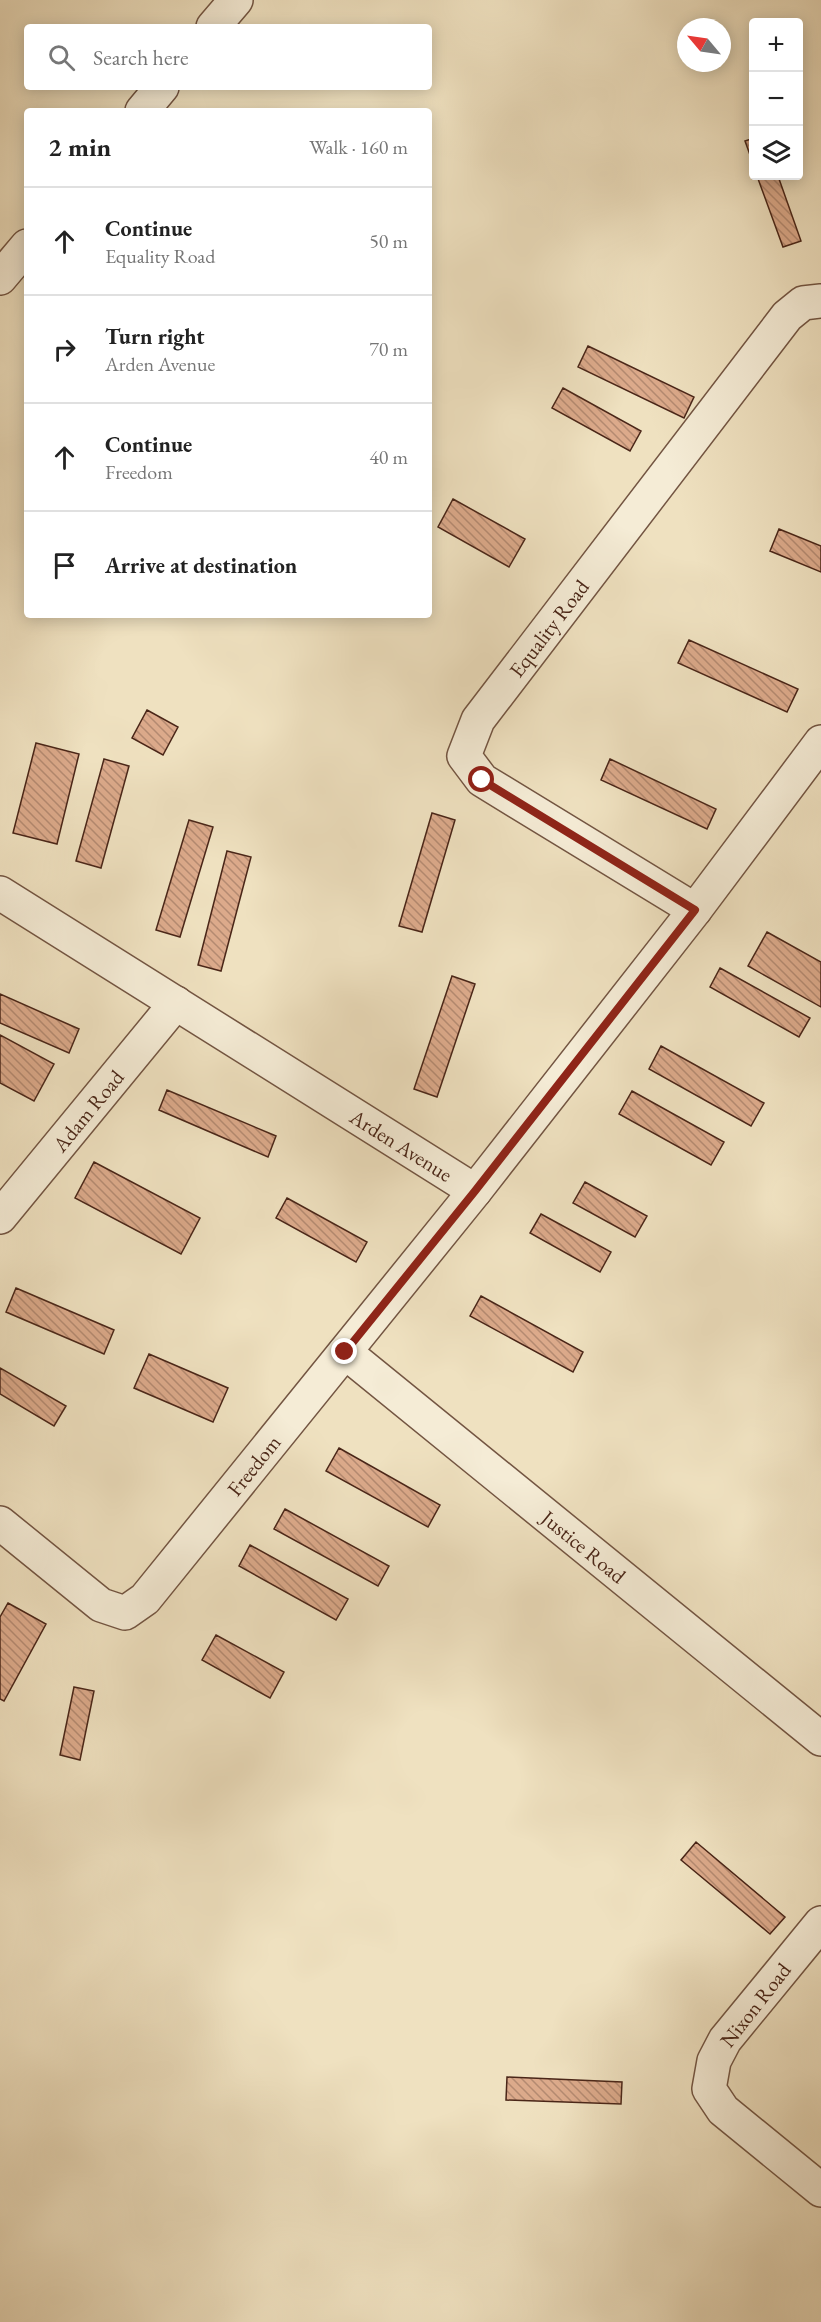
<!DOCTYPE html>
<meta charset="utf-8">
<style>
:root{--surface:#fff;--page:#f6f6f6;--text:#222;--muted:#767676;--line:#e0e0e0}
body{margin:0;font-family:"EB Garamond",serif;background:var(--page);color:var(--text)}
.controls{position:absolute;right:18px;top:18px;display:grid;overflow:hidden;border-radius:6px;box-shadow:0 3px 15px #0003}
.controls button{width:54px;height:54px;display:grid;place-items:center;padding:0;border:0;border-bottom:2px solid var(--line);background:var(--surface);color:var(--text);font:30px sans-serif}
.compass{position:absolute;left:677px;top:18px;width:54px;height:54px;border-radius:50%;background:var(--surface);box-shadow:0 3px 15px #0003;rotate:299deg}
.stop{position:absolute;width:18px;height:18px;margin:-14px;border:4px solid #8f2418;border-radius:50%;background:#fff}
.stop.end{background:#8f2418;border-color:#fff;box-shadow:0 2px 6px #0008}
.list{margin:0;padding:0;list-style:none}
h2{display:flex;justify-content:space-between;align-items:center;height:78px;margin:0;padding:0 24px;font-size:26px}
h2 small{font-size:20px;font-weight:400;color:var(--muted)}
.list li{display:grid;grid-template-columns:39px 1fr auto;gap:18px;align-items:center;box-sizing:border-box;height:108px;padding:0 24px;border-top:2px solid var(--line)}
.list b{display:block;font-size:22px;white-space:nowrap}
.list p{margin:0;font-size:20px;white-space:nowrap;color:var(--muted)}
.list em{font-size:20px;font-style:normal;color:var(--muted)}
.icon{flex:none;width:33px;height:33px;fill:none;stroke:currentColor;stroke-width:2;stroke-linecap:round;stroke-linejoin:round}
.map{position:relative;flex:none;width:821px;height:2322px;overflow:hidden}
.search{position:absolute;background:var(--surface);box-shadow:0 3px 15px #0003;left:24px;top:24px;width:408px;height:66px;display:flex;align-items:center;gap:15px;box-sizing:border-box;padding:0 21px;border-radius:6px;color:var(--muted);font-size:22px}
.panel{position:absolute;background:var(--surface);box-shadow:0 3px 15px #0003;left:24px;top:108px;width:408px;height:510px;border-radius:6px}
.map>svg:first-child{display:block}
.building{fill:url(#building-back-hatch);stroke:#4a2618;stroke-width:1.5}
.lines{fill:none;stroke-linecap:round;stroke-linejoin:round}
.minor-casing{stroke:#735542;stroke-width:36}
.minor{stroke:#f5ecd6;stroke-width:33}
.route{stroke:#8f2418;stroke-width:8}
.labels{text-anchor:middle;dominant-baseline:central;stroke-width:4.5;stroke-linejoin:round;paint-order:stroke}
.street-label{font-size:21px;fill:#4a2618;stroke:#f5ecd6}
</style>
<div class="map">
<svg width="821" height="2322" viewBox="0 0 821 2322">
<defs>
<pattern id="building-back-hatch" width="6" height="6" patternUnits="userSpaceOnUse" patternTransform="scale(1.5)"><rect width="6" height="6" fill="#dcaa8b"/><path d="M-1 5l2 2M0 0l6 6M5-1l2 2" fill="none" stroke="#b48a71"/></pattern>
</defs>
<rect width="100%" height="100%" fill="#efe1c0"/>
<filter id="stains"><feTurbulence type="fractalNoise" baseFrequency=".00333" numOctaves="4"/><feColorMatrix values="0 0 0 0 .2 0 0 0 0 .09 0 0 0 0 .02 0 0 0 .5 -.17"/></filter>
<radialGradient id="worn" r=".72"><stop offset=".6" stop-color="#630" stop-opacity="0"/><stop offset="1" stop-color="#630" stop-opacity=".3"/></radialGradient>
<!-- building -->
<path class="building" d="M754 138V166L745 141Z
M757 176H778L801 241 783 247Z
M588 346 694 397 684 418 578 367Z
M563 388 641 431 630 451 552 408Z
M453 499 525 539 509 567 438 527Z
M779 529 821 546V572L770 551Z
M689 640 798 689 787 712 678 663Z
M147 710 178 727 163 755 132 738Z
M36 743 79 754 57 844 13 833Z
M104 759 129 766 101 868 76 861Z
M610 759 716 809 707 829 601 780Z
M432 813 455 820 422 932 399 926Z
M189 820 213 827 180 937 156 930Z
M227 851 251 857 221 971 198 965Z
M767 932 821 962V1007L748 966Z
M720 968 810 1018 799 1037 710 987Z
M452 976 475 984 437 1097 414 1089Z
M0 994 79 1029 69 1053 0 1023Z
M0 1035 54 1064 34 1101 0 1083Z
M661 1046 764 1103 751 1126 649 1069Z
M167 1090 276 1136 268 1157 159 1110Z
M632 1091 724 1142 711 1165 619 1114Z
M94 1162 200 1218 181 1254 75 1198Z
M585 1182 647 1216 635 1237 573 1203Z
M287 1198 367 1242 356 1262 276 1218Z
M541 1214 611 1252 600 1272 530 1233Z
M16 1288 114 1330 104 1354 6 1312Z
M481 1296 583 1352 573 1372 470 1316Z
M149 1354 228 1388 213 1422 134 1388Z
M0 1368 66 1406 54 1426 0 1394Z
M339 1448 440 1505 428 1527 326 1471Z
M285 1509 389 1566 378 1586 274 1529Z
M250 1545 348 1599 336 1620 239 1566Z
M8 1603 46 1624 4 1701 0 1699V1617Z
M216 1635 284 1672 270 1698 202 1660Z
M74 1687 94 1691 80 1760 60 1755Z
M696 1842 785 1917 770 1934 681 1860Z
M507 2077 622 2082 621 2104 506 2100Z"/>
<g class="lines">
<defs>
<g id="minor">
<path d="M213 27 236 0"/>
<path d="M142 111 162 87"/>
<path d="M0 278 27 246"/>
<path id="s1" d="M0 893 475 1191"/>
<path id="s2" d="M695 910 482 780 464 756 478 720 787 316 803 303 821 301"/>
<path id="s3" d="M0 1217 176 1003"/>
<path id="s4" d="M345 1352 821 1739"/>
<path id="s5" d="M0 1523 101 1605 125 1613 145 1599 475 1191 695 910 821 742"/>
<path d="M821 1923 725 2040 714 2061 709 2089 723 2110 821 2190"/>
</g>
</defs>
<!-- minor casing -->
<use href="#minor" class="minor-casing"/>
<!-- minor -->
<use href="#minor" class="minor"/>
</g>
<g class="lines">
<!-- route -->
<path class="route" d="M345 1352 475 1191 695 910 482 780"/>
</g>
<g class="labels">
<!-- street labels -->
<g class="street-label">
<text stroke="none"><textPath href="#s2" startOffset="434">Equality Road</textPath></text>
<text stroke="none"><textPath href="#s3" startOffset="138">Adam Road</textPath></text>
<text stroke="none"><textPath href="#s1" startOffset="474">Arden Avenue</textPath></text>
<text stroke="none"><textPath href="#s5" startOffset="352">Freedom</textPath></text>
<text stroke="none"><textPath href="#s4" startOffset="308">Justice Road</textPath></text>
<text transform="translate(755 2005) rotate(-52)">Nixon Road</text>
</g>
</g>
<rect width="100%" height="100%" filter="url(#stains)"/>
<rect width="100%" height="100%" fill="url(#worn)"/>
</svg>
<div class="controls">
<button>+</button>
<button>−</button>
<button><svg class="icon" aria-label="layers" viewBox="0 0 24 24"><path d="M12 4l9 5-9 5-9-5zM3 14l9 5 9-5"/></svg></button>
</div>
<svg class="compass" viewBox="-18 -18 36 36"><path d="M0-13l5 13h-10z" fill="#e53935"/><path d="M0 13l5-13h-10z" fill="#767676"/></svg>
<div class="stop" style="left:482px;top:780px"></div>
<div class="stop end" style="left:345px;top:1352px"></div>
<div class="search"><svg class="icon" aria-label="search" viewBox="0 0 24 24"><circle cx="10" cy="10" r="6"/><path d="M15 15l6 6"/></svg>Search here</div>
<section class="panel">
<h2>2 min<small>Walk · 160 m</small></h2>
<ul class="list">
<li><svg class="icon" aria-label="ahead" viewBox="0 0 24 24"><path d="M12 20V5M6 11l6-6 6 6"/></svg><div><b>Continue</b><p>Equality Road</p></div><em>50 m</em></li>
<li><svg class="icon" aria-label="right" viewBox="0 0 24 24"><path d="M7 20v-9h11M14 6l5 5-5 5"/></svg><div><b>Turn right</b><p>Arden Avenue</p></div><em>70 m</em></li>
<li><svg class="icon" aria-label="ahead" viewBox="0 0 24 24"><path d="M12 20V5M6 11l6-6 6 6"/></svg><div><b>Continue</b><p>Freedom</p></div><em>40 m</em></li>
<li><svg class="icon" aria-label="arrive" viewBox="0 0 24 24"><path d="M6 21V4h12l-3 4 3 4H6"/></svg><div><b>Arrive at destination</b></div></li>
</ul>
</section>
</div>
